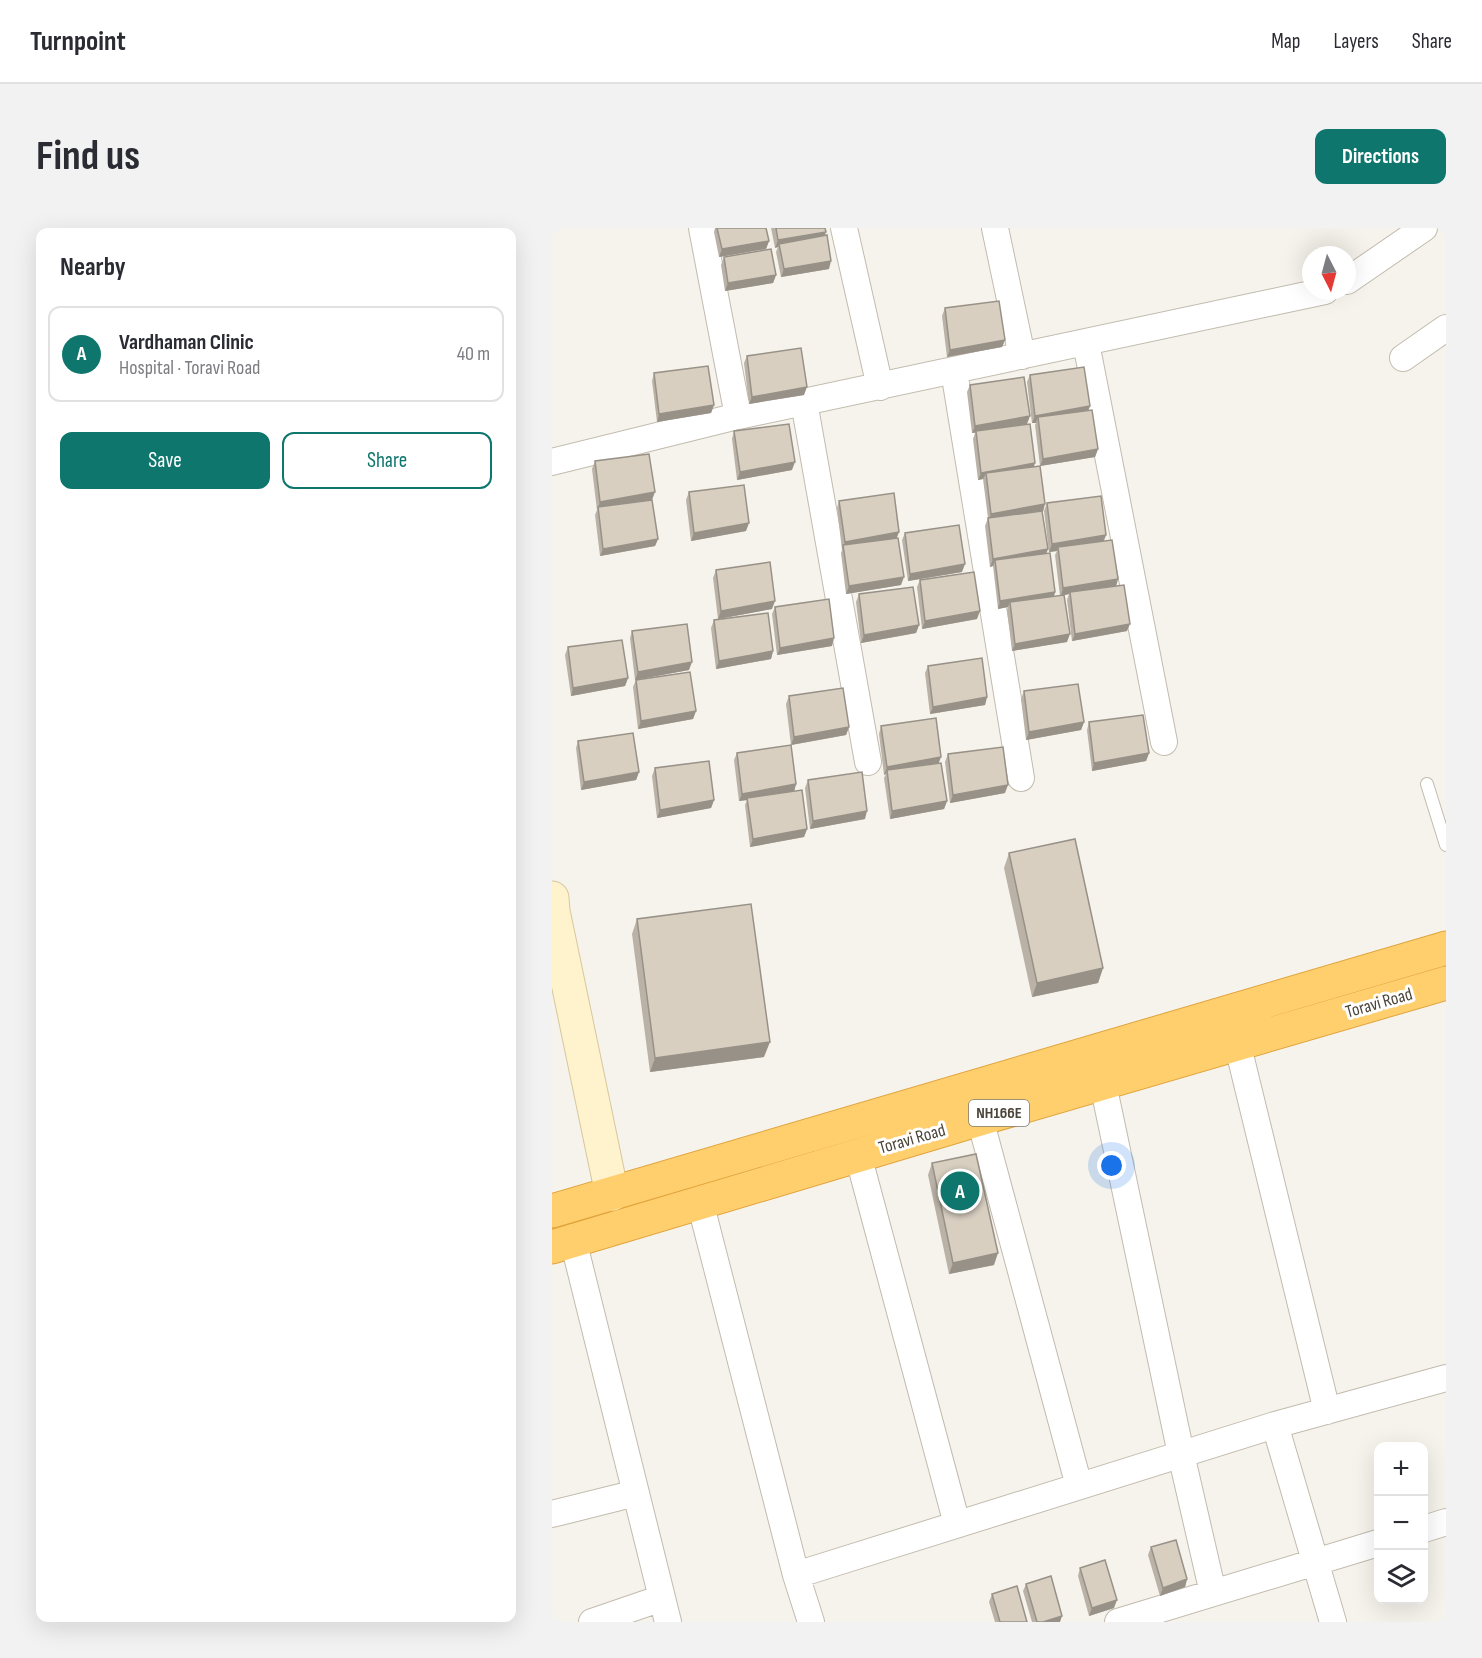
<!DOCTYPE html>
<meta charset="utf-8">
<style>
:root{--surface:#fff;--page:#f2f2f3;--text:#2b2b33;--muted:#7c7c81;--line:#e1e1e2;--accent:#0f766e}
body{margin:0;font-family:"Sofia Sans Condensed",sans-serif;background:var(--page);color:var(--text)}
.controls{position:absolute;right:18px;bottom:18px;display:grid;overflow:hidden;border-radius:12px;box-shadow:0 6px 24px #0002}
.controls button{width:54px;height:54px;display:grid;place-items:center;padding:0;border:0;border-bottom:2px solid var(--line);background:var(--surface);color:var(--text);font:30px sans-serif}
.compass{position:absolute;left:750px;top:18px;width:54px;height:54px;border-radius:50%;background:var(--surface);box-shadow:0 6px 24px #0002;rotate:174deg}
.you{position:absolute;left:560px;top:938px;width:21px;height:21px;margin:-15px;border:4px solid #fff;border-radius:50%;background:#1a73e8;box-shadow:0 0 0 9px #1a73e833}
.badge{display:grid;place-items:center;width:39px;height:39px;border-radius:50%;background:var(--accent);color:#fff;font-size:20px;font-weight:700}
.pin{position:absolute;translate:-50% -50%;border:3px solid #fff;box-shadow:0 2px 6px #0006}
.list{margin:0;padding:0;list-style:none}
h2{display:flex;justify-content:space-between;align-items:center;height:78px;margin:0;padding:0 24px;font-size:26px}
h2 small{font-size:20px;font-weight:400;color:var(--muted)}
.list li{display:grid;grid-template-columns:39px 1fr auto;gap:18px;align-items:center;box-sizing:border-box;height:96px;margin:0 12px 12px;padding:0 12px;border:2px solid var(--line);border-radius:12px}
.list b{display:block;font-size:22px;white-space:nowrap}
.list p{margin:0;font-size:20px;white-space:nowrap;color:var(--muted)}
.list em{font-size:20px;font-style:normal;color:var(--muted)}
.actions{display:flex;gap:12px;padding:18px 24px}
.actions a{flex:1;padding:14px 0;border:2px solid var(--accent);border-radius:12px;text-align:center;font-size:21px;color:var(--accent)}
.actions .main{background:var(--accent);color:#fff}
.icon{flex:none;width:33px;height:33px;fill:none;stroke:currentColor;stroke-width:2;stroke-linecap:round;stroke-linejoin:round}
.map{position:relative;flex:none;width:894px;height:1394px;overflow:hidden;border-radius:12px}
header{display:flex;align-items:center;gap:36px;box-sizing:border-box;height:84px;padding:0 30px;background:var(--surface);border-bottom:2px solid var(--line)}
header strong{font-size:28px}
nav{display:flex;gap:33px;margin-inline-start:auto;font-size:21px}
.intro{display:flex;align-items:center;justify-content:space-between;box-sizing:border-box;height:144px;padding:0 36px}
h1{margin:0;font-size:42px}
.button{padding:15px 27px;border-radius:12px;background:var(--accent);color:#fff;font-size:21px;font-weight:700}
main{display:flex;gap:36px;padding:0 36px}
aside{flex:1;background:var(--surface);border-radius:12px;box-shadow:0 6px 24px #0002}
.map>svg:first-child{display:block}
.lines{fill:none;stroke-linecap:round;stroke-linejoin:round}
.lane-casing{stroke:#c2bbae;stroke-width:14}
.street-casing{stroke:#c2bbae;stroke-width:28}
.secondary-casing{stroke:#d6c79b;stroke-width:35}
.highway-casing{stroke:#e0a43c;stroke-width:35}
.lane{stroke:#fff;stroke-width:12}
.street{stroke:#fff;stroke-width:26}
.secondary{stroke:#fff3cd;stroke-width:33}
.highway{stroke:#ffcf6e;stroke-width:33}
.wall{fill:#bab2a6}
.shaded-wall{fill:#979187}
.building{fill:#d8cfc1;stroke:#979187;stroke-width:1.5}
.labels{text-anchor:middle;dominant-baseline:central;stroke-width:6;stroke-linejoin:round;paint-order:stroke}
.shield{fill:#fff;stroke:#817c74;stroke-width:1.5}
.shield-label{font-size:16px;font-weight:bold;fill:#4b4439}
.street-label{font-size:18px;fill:#4b4439;stroke:#fff}
</style>
<header>
<strong>Turnpoint</strong>
<nav><a>Map</a><a>Layers</a><a>Share</a></nav>
</header>
<div class="intro"><h1>Find us</h1><a class="button">Directions</a></div>
<main>
<aside>
<h2>Nearby<small></small></h2>
<ul class="list">
<li><span class="badge">A</span><div><b>Vardhaman Clinic</b><p>Hospital · Toravi Road</p></div><em>40 m</em></li>
</ul>
<div class="actions"><a class="main">Save</a><a>Share</a></div>
</aside>
<div class="map">
<svg width="894" height="1394" viewBox="0 0 894 1394">
<rect width="100%" height="100%" fill="#f6f3ec"/>
<g class="lines">
<defs>
<path id="lane" d="M875 556 894 617"/>
<path id="street" d="M150 0 186 188
M292 0 328 159
M443 0 470 128
M795 53 872 0
M534 115 612 514
M851 130 894 100
M402 143 469 550
M252 174 316 534
M0 234 186 188 773 63
M681 798 775 1183
M551 856 629 1226 661 1365
M428 891 527 1258
M306 927 405 1296
M148 974 244 1347 723 1197 894 1150
M21 1012 116 1394
M723 1197 781 1394
M0 1286 84 1265
M872 1301 894 1294
M244 1347 259 1394
M40 1394 110 1370
M566 1394 826 1315"/>
<path id="secondary" d="M0 670 1 683 60 966"/>
<path id="highway" d="M0 983 894 720
M0 1019 428 891 894 755"/>
</defs>
<!-- lane casing -->
<use href="#lane" class="lane-casing"/>
<!-- street casing -->
<use href="#street" class="street-casing"/>
<!-- secondary casing -->
<use href="#secondary" class="secondary-casing"/>
<!-- highway casing -->
<use href="#highway" class="highway-casing"/>
<!-- lane -->
<use href="#lane" class="lane"/>
<!-- street -->
<use href="#street" class="street"/>
<!-- secondary -->
<use href="#secondary" class="secondary"/>
<!-- highway -->
<use href="#highway" class="highway"/>
</g>
<!-- wall -->
<path class="wall" d="M163 0H214L217 13 214 21 167 29 162 4Z
M219 0H273L272 8 277 41 229 49 224 24 226 19 223 20Z
M172 29 224 47 221 55 173 63 169 37Z
M393 80 453 112 450 119 395 129 390 88Z
M195 128 252 167 197 176 192 135Z
M102 145 162 177 159 185 105 194 100 153Z
M478 147 538 178 536 183 546 221 543 229 488 238 483 197 484 195H480L475 154Z
M418 157 475 196 463 198 482 238 496 321 494 325 503 364 502 368H508L503 327 505 323 497 324 492 283 495 275 554 307 552 313 566 351 564 358 575 403 520 413 515 372 517 366 512 367 515 414 460 423 455 382 456 379 446 381 441 338 438 339 433 298 436 290 431 251 426 252 421 211 423 205H420L415 164Z
M182 203 240 242 185 252 180 211Z
M43 233 100 272 106 311 103 318 48 328 43 287 45 282 40 241Z
M137 264 194 303 139 313 134 272Z
M287 273 345 310 349 357 294 366 289 325 290 322 285 280Z
M353 305 410 344 356 353 350 312Z
M164 342 220 381 166 391 161 350Z
M368 352 425 391 370 401 365 359Z
M307 366 367 397 364 405 309 415 304 374Z
M223 379 280 418 225 427 220 386Z
M162 392 221 423 219 431 164 441 159 400Z
M80 403 137 442 83 452 78 410Z
M16 419 76 450 73 458 19 468 13 427Z
M376 438 435 469 433 477 378 486 373 445Z
M84 452 144 483 141 491 86 501 81 459Z
M472 463 532 494 529 502 474 512 469 471Z
M237 468 297 499 294 507 239 517 234 476Z
M537 494 597 525 594 533 540 543 535 502Z
M329 498 387 535 395 573 392 581 338 591 332 550 334 546 332 547 327 506Z
M26 513 87 544 84 552 29 562 24 520Z
M185 525 244 556 242 563 255 601 252 609 198 619 193 577 195 572 187 573 182 532Z
M396 526 453 565 398 575 393 534Z
M103 540 162 572 159 580 105 590 100 548Z
M256 552 313 591 258 601 253 560Z
M457 625 551 740 546 755 480 769 452 640Z
M85 691 212 829 98 844 80 706Z
M380 935 442 1037 397 1046 376 947Z
M599 1319 635 1351 633 1359 608 1368 596 1327Z
M528 1340 562 1380 537 1388 526 1348Z
M474 1356 508 1394H480L471 1363Z
M440 1366 475 1394H443L437 1374Z"/>
<!-- shaded-wall -->
<path class="shaded-wall" d="M274 4 271 12 227 16 226 19 223 20 226 12Z
M217 13 214 21 167 29 170 21Z
M279 33 277 41 229 49 232 41Z
M224 47 221 55 173 63 176 55Z
M453 112 450 119 395 129 398 122Z
M255 159 252 167 197 176 200 169Z
M162 177 159 185 105 194 107 186Z
M538 178 535 186 486 189 484 195H480L483 188Z
M478 188 475 196 420 205 423 198Z
M546 221 543 229 488 238 491 231Z
M243 234 240 242 185 252 188 244Z
M483 235 481 242 434 245 431 251 426 252 429 245Z
M103 264 100 272 46 279 45 282 48 274Z
M493 276 491 284 436 294 439 286Z
M197 295 194 303 139 313 142 305Z
M347 304 344 312 291 317 290 322 293 314Z
M554 307 551 314 506 319 505 323 497 324 500 316Z
M106 311 103 318 48 328 51 321Z
M496 321 493 329 443 332 441 338 438 339 441 331Z
M413 336 410 344 356 353 358 346Z
M352 349 349 357 294 366 297 358Z
M566 351 564 358 518 364 517 366 509 368 511 360Z
M503 364 501 372 458 374 456 379 446 381 448 373Z
M223 373 220 381 166 391 169 383Z
M428 383 425 391 370 401 373 393Z
M578 396 575 403 520 413 523 406Z
M367 397 364 405 309 415 312 407Z
M518 406 515 414 460 423 463 416Z
M282 410 280 418 225 427 228 420Z
M221 423 219 431 164 441 167 433Z
M140 434 137 442 83 452 86 444Z
M76 450 73 458 19 468 21 460Z
M435 469 433 477 378 486 381 479Z
M144 483 141 491 86 501 89 493Z
M532 494 529 502 474 512 477 504Z
M297 499 294 507 239 517 242 509Z
M597 525 594 533 540 543 542 535Z
M389 529 386 537 335 542 334 546 332 547 335 539Z
M87 544 84 552 29 562 32 554Z
M244 556 242 564 195 570V572L187 573 190 566Z
M456 557 453 565 398 575 401 567Z
M162 572 159 580 105 590 108 582Z
M395 573 392 581 338 591 340 583Z
M315 583 313 591 258 601 261 593Z
M255 601 252 609 198 619 201 611Z
M551 740 546 755 480 769 485 755Z
M218 814 212 829 98 844 103 830Z
M446 1025 442 1037 397 1046 401 1035Z
M635 1351 633 1359 608 1368 611 1360Z
M565 1372 562 1380 537 1388 540 1380Z
M510 1388 508 1394H491Z"/>
<!-- building -->
<path class="building" d="M165 0H214L217 13 170 21Z
M224 0H273L274 4 226 12Z
M275 7 279 33 232 41 227 16Z
M219 21 224 47 176 55 172 29Z
M447 73 453 112 398 122 393 80Z
M249 120 255 159 200 169 195 128Z
M156 138 162 177 107 186 102 145Z
M532 139 538 178 483 188 478 147Z
M472 149 478 188 423 198 418 157Z
M540 182 546 221 491 231 486 189Z
M237 196 243 234 188 244 182 203Z
M478 196 483 235 429 245 424 203Z
M97 226 103 264 48 274 43 233Z
M488 238 493 276 439 286 434 245Z
M192 257 197 295 142 305 137 264Z
M342 265 347 304 293 314 287 273Z
M549 268 554 307 500 316 495 275Z
M100 272 106 311 51 321 46 279Z
M490 283 496 321 441 331 436 290Z
M407 297 413 336 358 346 353 305Z
M346 310 352 349 297 358 291 317Z
M560 312 566 351 511 360 506 319Z
M498 325 503 364 448 373 443 332Z
M218 334 223 373 169 383 164 342Z
M422 344 428 383 373 393 368 352Z
M572 357 578 396 523 406 518 364Z
M361 359 367 397 312 407 307 366Z
M512 367 518 406 463 416 458 374Z
M277 371 282 410 228 420 223 379Z
M216 385 221 423 167 433 162 392Z
M135 396 140 434 86 444 80 403Z
M70 412 76 450 21 460 16 419Z
M430 430 435 469 381 479 376 438Z
M138 444 144 483 89 493 84 452Z
M526 456 532 494 477 504 472 463Z
M291 460 297 499 242 509 237 468Z
M591 487 597 525 542 535 537 494Z
M384 490 389 529 335 539 329 498Z
M81 505 87 544 32 554 26 513Z
M239 517 244 556 190 566 185 525Z
M451 519 456 557 401 567 396 526Z
M157 533 162 572 108 582 103 540Z
M389 535 395 573 340 583 335 542Z
M310 544 315 583 261 593 256 552Z
M250 562 255 601 201 611 195 570Z
M523 611 551 740 485 755 457 625Z
M199 676 218 814 103 830 85 691Z
M424 926 446 1025 401 1035 380 935Z
M624 1312 635 1351 611 1360 599 1319Z
M553 1332 565 1372 540 1380 528 1340Z
M499 1348 510 1388 491 1394H485L474 1356Z
M465 1358 475 1394H448L440 1366Z"/>
<g class="labels">
<!-- shield labels -->
<rect class="shield" x="417" y="872" width="60" height="26" rx="4.5"/>
<g class="shield-label">
<text x="447" y="885">NH166E</text>
</g>
<!-- street labels -->
<g class="street-label">
<text transform="translate(827 775) rotate(-16)">Toravi Road</text>
<text transform="translate(360 911) rotate(-16)">Toravi Road</text>
</g>
</g>
</svg>
<div class="controls">
<button>+</button>
<button>−</button>
<button><svg class="icon" aria-label="layers" viewBox="0 0 24 24"><path d="M12 4l9 5-9 5-9-5zM3 14l9 5 9-5"/></svg></button>
</div>
<svg class="compass" viewBox="-18 -18 36 36"><path d="M0-13l5 13h-10z" fill="#e53935"/><path d="M0 13l5-13h-10z" fill="#7c7c81"/></svg>
<div class="you"></div>
<div class="pin badge" style="left:408px;top:963px">A</div>
</div>
</main>
